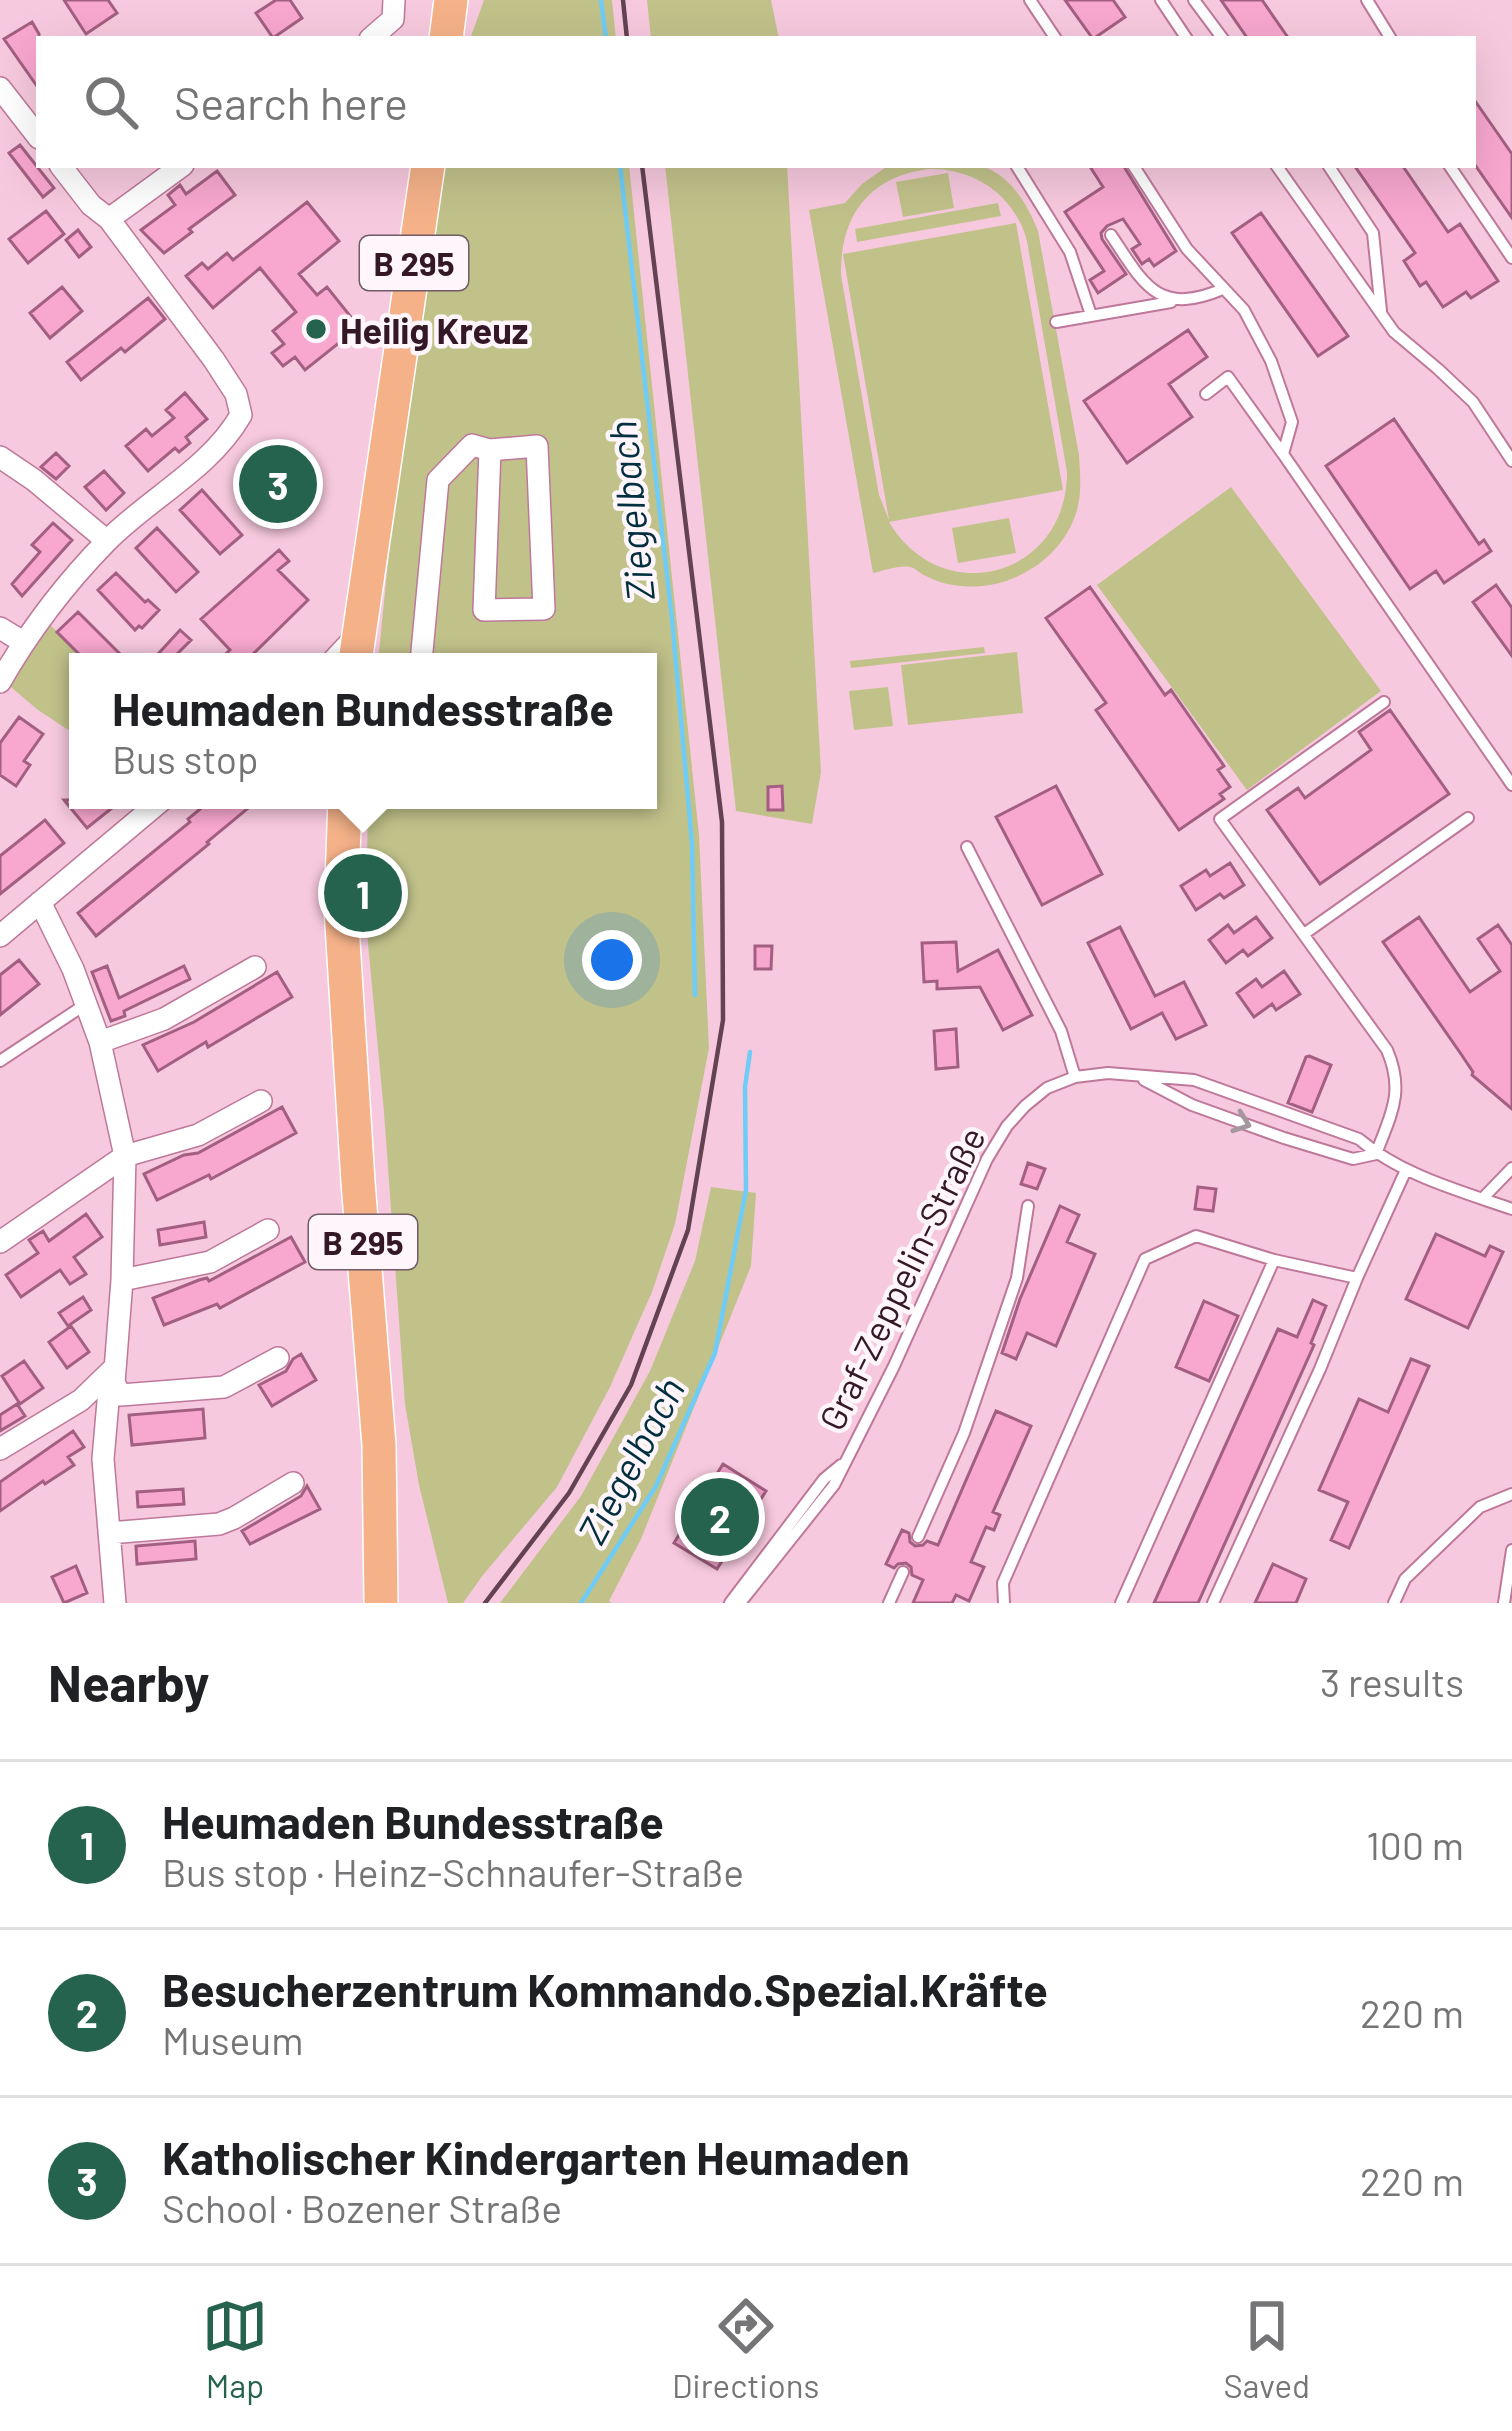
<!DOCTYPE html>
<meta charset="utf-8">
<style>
:root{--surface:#fff;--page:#f2f2f2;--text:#202124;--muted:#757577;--line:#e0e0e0;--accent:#25634f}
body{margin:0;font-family:Barlow,sans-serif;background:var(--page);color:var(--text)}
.you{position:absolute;left:612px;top:960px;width:42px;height:42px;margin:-30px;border:9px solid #fff;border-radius:50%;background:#1a73e8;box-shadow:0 0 0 18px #1a73e833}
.badge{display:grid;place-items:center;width:78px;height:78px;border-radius:50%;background:var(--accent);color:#fff;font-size:39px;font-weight:700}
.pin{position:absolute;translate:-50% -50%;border:6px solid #fff;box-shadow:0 3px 12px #0006}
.popup{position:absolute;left:69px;top:653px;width:588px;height:156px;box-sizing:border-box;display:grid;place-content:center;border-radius:0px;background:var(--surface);filter:drop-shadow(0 3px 9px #0005);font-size:39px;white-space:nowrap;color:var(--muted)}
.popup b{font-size:45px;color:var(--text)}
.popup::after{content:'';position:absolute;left:50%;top:100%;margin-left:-24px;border:24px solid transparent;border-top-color:var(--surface)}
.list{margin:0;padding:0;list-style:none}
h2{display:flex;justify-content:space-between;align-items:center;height:156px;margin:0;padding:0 48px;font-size:51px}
h2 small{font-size:39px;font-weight:400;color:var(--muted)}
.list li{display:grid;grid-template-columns:78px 1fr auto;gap:36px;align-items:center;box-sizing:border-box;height:168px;padding:0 48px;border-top:3px solid var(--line)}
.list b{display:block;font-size:45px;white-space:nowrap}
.list p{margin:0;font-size:39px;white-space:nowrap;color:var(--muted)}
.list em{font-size:39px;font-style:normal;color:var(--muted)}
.icon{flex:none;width:66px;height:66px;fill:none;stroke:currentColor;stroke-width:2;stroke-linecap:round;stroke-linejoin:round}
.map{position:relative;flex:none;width:1512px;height:1603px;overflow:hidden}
.search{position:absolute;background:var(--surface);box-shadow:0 12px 48px #0002;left:36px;right:36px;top:36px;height:132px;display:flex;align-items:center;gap:30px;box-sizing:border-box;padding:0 42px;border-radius:0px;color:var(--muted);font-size:45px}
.sheet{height:660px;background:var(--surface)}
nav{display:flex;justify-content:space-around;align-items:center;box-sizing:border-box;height:168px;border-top:3px solid var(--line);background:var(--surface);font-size:33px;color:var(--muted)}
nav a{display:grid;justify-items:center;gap:6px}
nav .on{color:var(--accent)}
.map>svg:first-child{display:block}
.green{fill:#c1c28a;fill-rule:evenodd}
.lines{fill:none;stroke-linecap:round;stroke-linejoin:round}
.stream{stroke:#6eccf6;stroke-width:4.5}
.building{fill:#f8a7cf;stroke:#a35f81;stroke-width:3}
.service-casing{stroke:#be789a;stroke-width:14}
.minor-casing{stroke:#be789a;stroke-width:24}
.primary-casing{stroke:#fff;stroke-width:36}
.service{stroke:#fff;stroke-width:10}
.minor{stroke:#fff;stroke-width:21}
.primary{stroke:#f5b289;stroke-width:33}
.rail{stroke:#634352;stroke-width:4.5}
.oneway{stroke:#a4979d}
.poi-dot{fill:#25634f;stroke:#fef6fa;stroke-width:4.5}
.labels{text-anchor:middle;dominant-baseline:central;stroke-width:9;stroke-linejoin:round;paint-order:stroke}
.shield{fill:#fef6fa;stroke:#715b66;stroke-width:3}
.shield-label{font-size:33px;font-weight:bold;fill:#341826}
.poi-label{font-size:36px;font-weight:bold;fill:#341826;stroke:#fef6fa;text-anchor:start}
.street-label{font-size:36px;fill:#341826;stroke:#fef6fa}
.water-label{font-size:39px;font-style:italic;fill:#022f40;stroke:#fef6fa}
</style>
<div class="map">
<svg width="1512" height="1603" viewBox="0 0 1512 1603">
<rect width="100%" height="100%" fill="#f7c9de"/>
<!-- green -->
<path class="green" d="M484 0H612L616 39H470Z
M647 0H771L779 39H651Z
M444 165H629L699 835 709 1048 675 1224 652 1292 610 1387 557 1487 483 1575 463 1603H448L419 1485 405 1404 384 1112 366 923 368 800H648V662H378L390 542Z
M665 165H787L821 772 812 824 736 811Z
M889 165C911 165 967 160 984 167 1012 177 1028 206 1038 231L1079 455C1080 473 1082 492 1077 510 1063 559 1011 591 961 586 949 585 937 582 926 576 920 574 916 568 910 567 900 565 883 571 873 573L809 210 845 203 862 184ZM929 169C975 168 1015 196 1027 241L1067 472C1067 577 942 611 889 522L1063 490 1016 223 843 254 889 520 879 495 841 275C840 216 869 176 929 169Z
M948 173 954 208 903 217 896 182Z
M998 203 1001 216 857 242 855 229Z
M1231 487 1381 691 1247 790 1097 585Z
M1009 518 1016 553 958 563 952 528Z
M47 622 89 662H78L76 735 38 710 5 682Z
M984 647 985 653 851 668 850 661Z
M1017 652 1023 713 908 725 901 665Z
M888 687 893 726 854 730 849 691Z
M711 1187 756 1193 751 1266 641 1539 609 1601 612 1603H500L581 1496 650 1371 695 1261Z"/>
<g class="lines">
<!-- stream -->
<path class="stream" d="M601 0 606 39
M620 165 672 619 692 843 695 995
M581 1603 656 1486 715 1353 746 1190 745 1087 750 1052"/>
</g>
<!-- building -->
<path class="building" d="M64 0H108L117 13 86 34Z
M276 0H290L302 18 273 38 256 13Z
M1065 0H1113L1125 17 1093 39Z
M1221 0H1262L1289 39H1248Z
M32 22 39 34V89L4 39Z
M1473 98 1512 154V218L1473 162Z
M20 145 54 188 43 197 9 153Z
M1089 165H1123L1176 251 1154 266 1149 259 1142 264 1132 249 1140 244 1123 219 1107 226 1101 233 1102 239 1126 274 1098 293 1090 280 1104 271 1065 212 1103 187Z
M1354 165H1402L1448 232 1460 224 1498 281 1471 298 1466 292 1443 307 1426 282 1420 286 1404 261 1415 253Z
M217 171 235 195 189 229 192 232 164 253 141 230 175 205 168 195 180 185 186 194Z
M307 202 339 241 299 274 317 295 327 287 359 327 305 370 295 357 283 366 272 353 284 344 273 331 296 312 260 268 213 308 186 276 202 263 208 269 227 253 233 260Z
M46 211 64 234 28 263 9 239Z
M1261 213 1348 336 1318 356 1232 233Z
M78 230 91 247 79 257 66 240Z
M62 287 82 311 50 338 30 313Z
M148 298 165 319 125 352 121 348 81 380 67 362Z
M1188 330 1207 357 1169 384 1192 417 1127 463 1084 401Z
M185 393 207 419 186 437 190 443 179 452 175 448 148 471 126 446 146 429 152 436 174 418 166 410Z
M1394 419 1479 544 1484 540 1491 551 1444 583 1436 571 1410 589 1326 466Z
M56 453 69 466 56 479 41 467Z
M104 471 124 493 106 510 85 487Z
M202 490 242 535 220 554 180 510Z
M53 523 72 540 22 596 12 584 40 552 32 545Z
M157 528 198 572 176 592 136 548Z
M279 550 289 561 278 570 308 600 245 662H217L230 650 201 619Z
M116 573 145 602 148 600 159 610 142 628 139 626 135 630 98 590Z
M1496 585 1512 608V656L1473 602Z
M1090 587 1165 695 1171 690 1224 766 1218 770 1230 787 1220 794 1224 799 1179 830 1096 710 1106 703 1046 618Z
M78 612 121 655 114 662H87L57 632Z
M180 630 191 640 169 662 159 653Z
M1390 710 1449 794 1320 884 1267 810 1298 788 1305 798 1371 750 1359 732Z
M19 717 43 734 24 761 30 765 16 786 0 775V743Z
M782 786 783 810H768V787Z
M1056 786 1102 874 1042 905 996 817Z
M64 800H122L87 828Z
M211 800H258L207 842 209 844 96 936 78 913 190 822 188 819Z
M45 820 64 843 0 894V856Z
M1230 863 1244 885 1224 898 1220 894 1196 910 1181 886 1206 870 1210 876Z
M1256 917 1272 938 1248 956 1243 950 1226 963 1209 940 1228 925 1234 933Z
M1419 917 1470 992 1500 971 1478 939 1498 925 1512 945V1109L1472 1075 1473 1072 1461 1054 1383 942Z
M1120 927 1155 996 1184 982 1206 1025 1176 1039 1162 1013 1131 1029 1088 943Z
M956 942 958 971 998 950 1032 1015 1003 1030 980 987 937 989V981L924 982 922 943Z
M755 946H772L771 969H755Z
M19 960 39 984 0 1015V975Z
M107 966 119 998 184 966 190 979 124 1011 125 1016 111 1021 92 972Z
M1284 971 1300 994 1276 1010 1272 1004 1254 1017 1237 993 1256 979 1262 987Z
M277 972 292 997 208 1047 206 1042 158 1071 143 1045 194 1022Z
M956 1029 958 1067 936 1069 934 1031Z
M1309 1056 1331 1065 1312 1112 1288 1103 1306 1057Z
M282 1107 296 1133 211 1179 209 1175 157 1200 144 1174 184 1155 198 1153Z
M1028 1163 1045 1169 1037 1189 1021 1184Z
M1198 1187 1216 1189 1213 1211 1195 1209Z
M1060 1206 1079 1215 1067 1242 1095 1254 1056 1346 1027 1333 1016 1359 1002 1353 1020 1299Z
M86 1214 102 1237 74 1257 86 1274 70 1284 60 1270 21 1297 6 1275 38 1253 29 1240 43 1231 49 1241Z
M204 1222 206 1237 160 1245 158 1230Z
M1436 1234 1485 1256 1490 1246 1503 1252 1468 1328 1406 1299Z
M291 1237 305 1262 220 1308 217 1304 164 1325 153 1298 199 1280 207 1278 209 1281Z
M83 1297 91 1310 68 1326 59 1313Z
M1313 1300 1326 1306 1311 1343 1314 1345 1198 1603H1154L1278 1329 1297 1337Z
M1204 1301 1238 1316 1209 1381 1176 1367Z
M71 1326 89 1352 67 1368 49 1342Z
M301 1354 316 1380 272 1406 259 1385 286 1371 293 1359Z
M1411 1359 1429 1366 1349 1548 1331 1540 1348 1502 1319 1490 1359 1399 1388 1412Z
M24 1361 43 1388 20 1404 2 1376Z
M17 1404 25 1416 0 1431V1415Z
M203 1409 205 1438 132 1445 129 1415Z
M996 1411 1031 1426 993 1512 1000 1515 994 1530 986 1527 971 1562 984 1567 969 1601 956 1595 952 1603H913L923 1580 912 1575 911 1567 906 1563 898 1564 894 1568 886 1564 902 1530 909 1533 910 1542 915 1546 923 1545 927 1541 938 1545Z
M73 1431 84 1447 68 1457 74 1465 45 1484 43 1481 0 1511V1482Z
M723 1464 766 1491 717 1569 674 1543Z
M307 1486 320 1509 250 1544 242 1531 301 1496Z
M183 1489 184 1504 138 1507 137 1492Z
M195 1541 196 1559 137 1564 136 1546Z
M1273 1564 1306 1579 1296 1603H1255Z
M76 1566 87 1593 64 1603 52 1577Z"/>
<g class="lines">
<defs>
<path id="service" d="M1030 0 1056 39
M1161 0 1187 39
M1194 0 1223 39
M1367 0 1391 39
M1016 165 1070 252 1091 315
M1133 165 1187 249 1244 310 1271 361 1292 422 1283 454 1512 785
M1276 165 1394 332 1438 369 1473 402 1512 461
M1328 165 1373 233 1381 311
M1449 165 1512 258
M1111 235C1145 286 1158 316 1223 289
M1056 322 1171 302
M1206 394 1228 377 1283 454
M967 847 1061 1031 1075 1077
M1304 934 1468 818
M0 1061 86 1004
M1144 1080 1192 1105 1284 1138 1353 1159 1376 1154
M1376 1154C1391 1114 1405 1092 1387 1050L1220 819 1384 702
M1482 1199 1512 1168
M918 1537 964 1433 1017 1278 1028 1206
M730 1603 824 1479 841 1465
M740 1603 834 1485 894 1366 987 1159 1007 1126 1025 1106 1047 1088 1075 1077 1108 1073 1194 1080 1359 1139C1401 1175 1460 1191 1512 1209
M889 1603 903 1572
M1004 1603 1003 1583 1145 1259 1196 1236 1274 1260 1357 1278 1406 1170
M1121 1603 1274 1260
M1213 1603 1320 1369 1357 1278
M1394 1603 1405 1579 1480 1507 1512 1494
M1504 1603 1512 1550"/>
<path id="minor" d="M370 39 393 19 394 0
M0 88 39 138
M109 219 183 165
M0 457 34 480 107 541
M0 628 23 642
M332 662 359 633
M421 662 438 480 472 445 490 450 537 446 544 609 484 610 490 450
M0 682C28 633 66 583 106 542 149 498 210 469 241 415L236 394 214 360 109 219 91 205 60 165
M40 902 73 969 100 1042 125 1156 122 1280 114 1383 109 1390 103 1459 115 1603
M0 936 162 800
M100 1042 164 1019 255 967
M0 1242 125 1156 198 1135 261 1101
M122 1280 210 1262 268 1230
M114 1383 121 1395 224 1387 278 1358
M0 1449 81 1400 112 1370
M109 1533 219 1524 234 1518 293 1483"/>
<path id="primary" d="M446 39 451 0
M355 662 428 165
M345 800 341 909 358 1182 379 1445 381 1603"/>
</defs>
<!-- service casing -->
<use href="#service" class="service-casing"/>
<!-- minor casing -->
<use href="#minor" class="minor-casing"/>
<!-- primary casing -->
<use href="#primary" class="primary-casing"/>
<!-- service -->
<use href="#service" class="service"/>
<!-- minor -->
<use href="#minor" class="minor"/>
<!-- primary -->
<use href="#primary" class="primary"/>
<!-- rail -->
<path class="rail" d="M623 0 627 39
M485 1603 569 1493 631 1385 688 1230 723 1020 722 822 642 165"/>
</g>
<!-- one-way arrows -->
<defs><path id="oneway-chevron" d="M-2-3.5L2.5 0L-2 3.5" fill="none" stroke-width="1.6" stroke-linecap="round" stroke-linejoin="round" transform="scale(3)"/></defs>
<use class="oneway" href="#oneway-chevron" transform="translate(1242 1123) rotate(20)"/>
<!-- markers -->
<circle class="poi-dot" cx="316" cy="329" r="12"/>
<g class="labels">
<!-- shield labels -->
<g class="shield">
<rect x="360" y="236" width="108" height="54" rx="9"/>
<rect x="309" y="1215" width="108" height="54" rx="9"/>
</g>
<g class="shield-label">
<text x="414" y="263">B 295</text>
<text x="363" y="1242">B 295</text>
</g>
<!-- poi labels -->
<g class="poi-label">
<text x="340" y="329">Heilig Kreuz</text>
</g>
<!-- street labels -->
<g class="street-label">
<text transform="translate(901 1278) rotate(-64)">Graf-Zeppelin-Straße</text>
</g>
<!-- water labels -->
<g class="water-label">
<text transform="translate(630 511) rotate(-96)">Ziegelbach</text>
<text transform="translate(630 1460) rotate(-62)">Ziegelbach</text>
</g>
</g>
</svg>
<div class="you"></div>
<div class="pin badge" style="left:363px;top:893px">1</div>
<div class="popup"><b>Heumaden Bundesstraße</b>Bus stop</div>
<div class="pin badge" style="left:720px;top:1517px">2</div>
<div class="pin badge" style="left:278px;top:484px">3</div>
<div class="search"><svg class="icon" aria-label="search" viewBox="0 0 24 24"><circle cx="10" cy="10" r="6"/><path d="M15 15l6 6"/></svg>Search here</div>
</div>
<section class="sheet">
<h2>Nearby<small>3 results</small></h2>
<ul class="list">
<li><span class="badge">1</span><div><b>Heumaden Bundesstraße</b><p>Bus stop · Heinz-Schnaufer-Straße</p></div><em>100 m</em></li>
<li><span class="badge">2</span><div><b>Besucherzentrum Kommando.Spezial.Kräfte</b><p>Museum</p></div><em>220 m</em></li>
<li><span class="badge">3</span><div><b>Katholischer Kindergarten Heumaden</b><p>School · Bozener Straße</p></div><em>220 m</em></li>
</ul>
</section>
<nav>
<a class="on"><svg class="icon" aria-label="map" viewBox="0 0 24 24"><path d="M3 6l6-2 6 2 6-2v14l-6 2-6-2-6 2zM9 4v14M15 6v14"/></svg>Map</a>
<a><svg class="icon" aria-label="directions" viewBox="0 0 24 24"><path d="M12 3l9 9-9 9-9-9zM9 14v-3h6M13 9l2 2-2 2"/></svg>Directions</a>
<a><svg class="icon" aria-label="saved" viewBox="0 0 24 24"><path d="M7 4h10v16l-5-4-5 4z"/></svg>Saved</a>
</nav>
